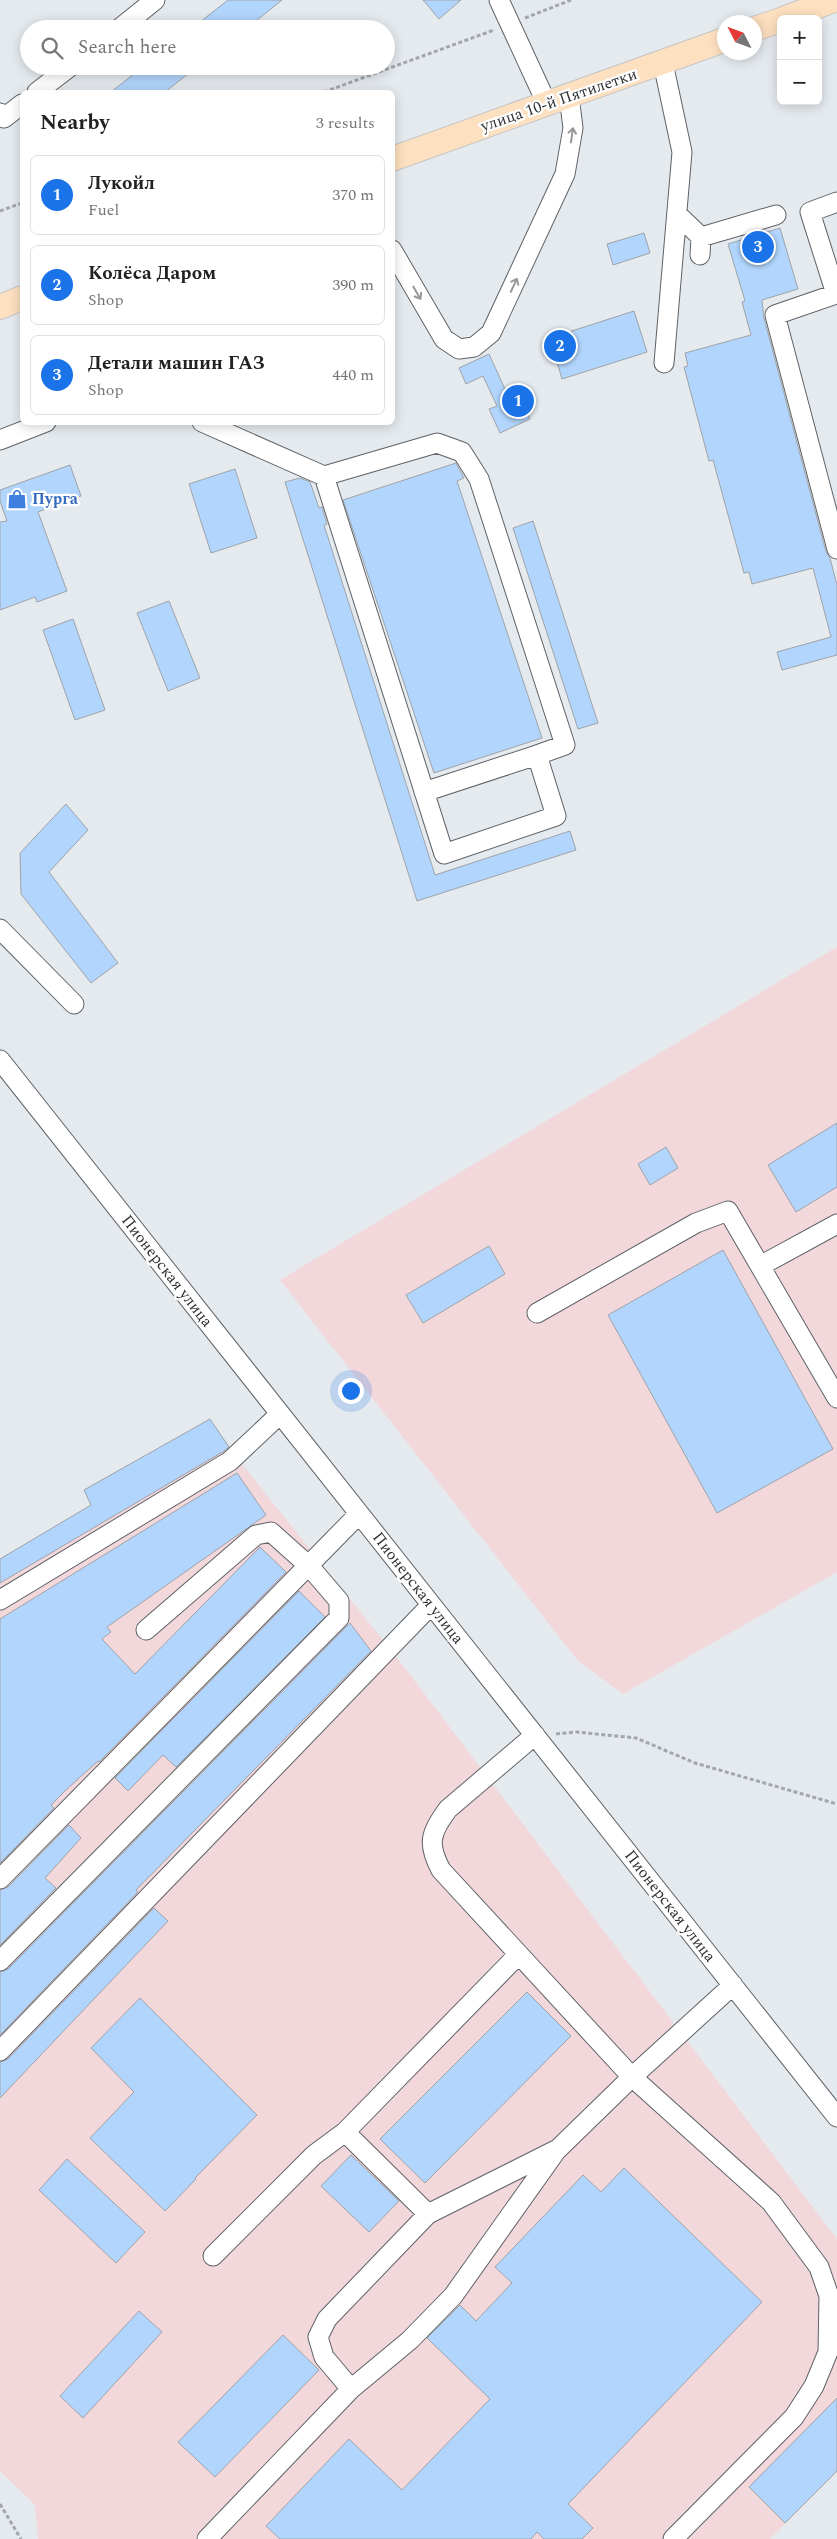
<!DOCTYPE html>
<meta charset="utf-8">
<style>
:root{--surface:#fff;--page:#f6f6f6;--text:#222;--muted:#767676;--line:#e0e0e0;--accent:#1a73e8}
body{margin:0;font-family:Spectral,serif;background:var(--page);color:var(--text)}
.controls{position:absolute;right:15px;top:15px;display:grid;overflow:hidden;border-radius:8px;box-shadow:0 2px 12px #0003}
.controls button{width:45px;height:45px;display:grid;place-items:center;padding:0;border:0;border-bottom:1px solid var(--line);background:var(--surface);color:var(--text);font:25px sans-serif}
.compass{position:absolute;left:717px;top:15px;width:45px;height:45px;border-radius:50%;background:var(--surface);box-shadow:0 2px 12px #0003;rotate:312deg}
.you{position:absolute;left:350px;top:1390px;width:18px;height:18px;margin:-12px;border:4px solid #fff;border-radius:50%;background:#1a73e8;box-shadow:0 0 0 8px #1a73e833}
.badge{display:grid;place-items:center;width:32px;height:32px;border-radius:50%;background:var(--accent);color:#fff;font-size:16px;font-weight:700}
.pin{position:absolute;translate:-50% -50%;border:2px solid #fff;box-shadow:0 1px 5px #0006}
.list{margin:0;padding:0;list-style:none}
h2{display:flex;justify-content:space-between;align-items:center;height:65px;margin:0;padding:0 20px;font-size:21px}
h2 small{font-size:16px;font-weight:400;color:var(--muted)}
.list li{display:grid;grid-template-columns:32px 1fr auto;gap:15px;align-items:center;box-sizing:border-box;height:80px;margin:0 10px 10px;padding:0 10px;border:1px solid var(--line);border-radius:8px}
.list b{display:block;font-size:19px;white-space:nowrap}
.list p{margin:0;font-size:16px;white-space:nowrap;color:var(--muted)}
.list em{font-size:16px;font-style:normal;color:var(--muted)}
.icon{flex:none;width:28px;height:28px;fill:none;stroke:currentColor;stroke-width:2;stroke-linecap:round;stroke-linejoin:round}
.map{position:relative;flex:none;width:837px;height:2539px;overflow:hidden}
.search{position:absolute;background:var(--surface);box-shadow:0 2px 12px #0003;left:20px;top:20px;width:375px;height:55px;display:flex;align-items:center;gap:12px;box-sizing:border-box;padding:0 18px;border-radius:28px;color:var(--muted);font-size:19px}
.panel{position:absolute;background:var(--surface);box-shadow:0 2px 12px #0003;left:20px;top:90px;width:375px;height:335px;border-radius:8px}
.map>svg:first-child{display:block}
.industrial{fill:#f2d7db}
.building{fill:#b1d5fc;stroke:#9fa3a8}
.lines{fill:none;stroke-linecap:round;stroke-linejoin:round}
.minor-casing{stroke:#5e6266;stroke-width:21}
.major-casing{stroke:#c5c5c6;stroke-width:26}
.path{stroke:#a3a7ab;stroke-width:3;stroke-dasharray:4 2.5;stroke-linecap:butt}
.minor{stroke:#fff;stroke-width:19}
.major{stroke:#fde0bf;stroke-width:24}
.oneway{stroke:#979899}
.labels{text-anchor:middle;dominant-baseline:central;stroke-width:4.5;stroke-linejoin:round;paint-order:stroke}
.street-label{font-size:16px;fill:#2f3133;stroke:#fff}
.shop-label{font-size:16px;font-weight:bold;fill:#366cbe;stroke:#fff;text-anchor:start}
</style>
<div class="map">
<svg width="837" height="2539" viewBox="0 0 837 2539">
<rect width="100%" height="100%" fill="#e5eaef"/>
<!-- industrial -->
<path class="industrial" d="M837 947V1572L623 1694 578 1661 280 1280Z
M210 1419 229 1448 395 1655 837 2239V2471L770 2539H38L35 2505 0 2471V1559L91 1505 84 1490Z"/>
<!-- building -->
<path class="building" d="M228 0H282L246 29H191Z
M423 0H461L439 19Z
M144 66H198L165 92H111Z
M780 228 798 289 762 300 764 318 826 552 830 558 837 585V655L782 670 777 652 831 637 813 568 752 584 749 572 744 573 713 460 709 461 684 367 688 366 685 353 751 335 742 302 745 301 728 244Z
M644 233 650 253 613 265 607 244Z
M634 311 647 352 562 379 550 338Z
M489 354 510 400 519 395 530 419 500 433 489 409 497 406 483 376 466 384 459 368Z
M456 463 464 478 457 481 542 738 434 773 343 500Z
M70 465 81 496 38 512 67 591 37 602 35 597 0 610V522L7 521 0 501V490Z
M235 469 257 538 211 553 189 484Z
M300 478 310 482 319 508 322 507 327 524 324 525 435 875 570 831 576 850 417 901 285 482Z
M533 521 598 723 578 729 513 528Z
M169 601 200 678 168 691 137 613Z
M73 619 105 710 75 720 43 630Z
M66 804 88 830 49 872 118 963 91 983 21 894 20 853Z
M837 1123V1187L796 1212 768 1165Z
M666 1147 678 1168 650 1185 638 1164Z
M489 1246 505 1274 423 1323 406 1295Z
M723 1250 833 1449 717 1513 608 1315Z
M210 1419 229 1447 224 1451 0 1583V1559L91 1505 84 1490Z
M237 1473 266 1515 107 1627 111 1632 102 1639 135 1674 260 1547 286 1572 99 1762 98 1761 67 1789 51 1805 54 1808 0 1863V1619Z
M299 1591 325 1617 176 1767 163 1755 128 1791 115 1778Z
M350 1623 371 1651 136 1890 138 1892 0 2035V1972L8 1969Z
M69 1825 81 1838 45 1878 56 1888 0 1945V1890L8 1887Z
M154 1908 168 1921 0 2098V2062L8 2059Z
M527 1992 571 2036 425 2183 380 2139Z
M140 1998 257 2115 195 2178 196 2179 165 2211 90 2138 134 2092 91 2048Z
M351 2155 399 2201 369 2232 321 2186Z
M67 2159 145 2232 116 2263 39 2190Z
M624 2168 762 2302 568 2504 593 2528 582 2539H544L537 2532 531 2539H280L266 2526 349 2439 402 2490 490 2399 427 2338 460 2305 476 2321 512 2283 495 2267 583 2175 601 2192Z
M139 2311 162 2332 83 2418 60 2396Z
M283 2335 319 2370 215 2477 178 2442Z
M837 2398V2471L785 2523 749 2487Z"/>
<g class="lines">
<defs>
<path id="minor" d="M499 0 547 104
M119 29 155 0
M663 63 682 152 664 363
M37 92 71 66
M0 113 4 118 22 104
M837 202 810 212 836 294 775 315 837 549
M677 214 701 237 700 255
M701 237 776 215
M392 250 444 339 459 349 474 347 491 333 565 174 573 128 569 96
M202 422 324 476 437 443 462 452 479 479 565 745 537 755 556 816 444 854 324 476
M0 440 46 422
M424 792 537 755
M0 929 74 1004
M0 1060 837 2117
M760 1266 837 1224
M537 1313 696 1223 728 1211 837 1398
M0 1600 230 1461 280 1414
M535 1735 448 1809C430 1833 427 1844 441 1870L632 2077 733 1985
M0 1879 359 1514
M0 1961 339 1618V1601L309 1566 271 1532 256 1535 146 1630
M0 2051 431 1605
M428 2214 345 2132 518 1955
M213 2256 314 2155 345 2132
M351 2389 410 2340 453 2296 556 2151
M207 2539 351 2389 324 2357 318 2337 327 2319 428 2214 558 2149 632 2077 771 2202 819 2267 829 2296 828 2352 814 2386 794 2417 673 2539"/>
<path id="major" d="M783 19 834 0
M754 29 781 20
M392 159 724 40
M0 307 22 298"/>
</defs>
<!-- minor casing -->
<use href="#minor" class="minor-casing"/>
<!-- major casing -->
<use href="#major" class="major-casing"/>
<!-- path -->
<path class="path" d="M525 18 571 0
M324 92 494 30
M0 211 22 203
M556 1734 576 1732 636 1738 695 1763 837 1804
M0 2504 21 2539"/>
<!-- minor -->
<use href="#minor" class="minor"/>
<!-- major -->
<use href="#major" class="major"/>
</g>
<!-- one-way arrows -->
<defs><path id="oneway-shaft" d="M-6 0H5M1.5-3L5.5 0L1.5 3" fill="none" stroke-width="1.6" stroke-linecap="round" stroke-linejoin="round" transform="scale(1.25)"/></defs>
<g class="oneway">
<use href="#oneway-shaft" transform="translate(572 135) rotate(-82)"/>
<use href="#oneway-shaft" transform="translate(514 285) rotate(-65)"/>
<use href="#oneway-shaft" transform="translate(417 293) rotate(60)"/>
</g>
<!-- icons -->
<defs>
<symbol id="shop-bare" viewBox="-9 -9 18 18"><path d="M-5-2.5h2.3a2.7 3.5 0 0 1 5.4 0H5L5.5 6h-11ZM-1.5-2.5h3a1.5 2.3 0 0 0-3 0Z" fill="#3f7fe0" stroke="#fff" stroke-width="2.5" paint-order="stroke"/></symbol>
</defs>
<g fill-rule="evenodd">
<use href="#shop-bare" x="3" y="485" width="28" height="28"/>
</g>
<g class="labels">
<!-- street labels -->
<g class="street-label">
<text transform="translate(559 100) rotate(-19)">улица 10-й Пятилетки</text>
<text transform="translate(167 1271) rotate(52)">Пионерская улица</text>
<text transform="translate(418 1588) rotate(52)">Пионерская улица</text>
<text transform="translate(670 1906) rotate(52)">Пионерская улица</text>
</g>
<!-- shop labels -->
<g class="shop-label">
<text x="32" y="499">Пурга</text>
</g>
</g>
</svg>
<div class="controls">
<button>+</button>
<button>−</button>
</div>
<svg class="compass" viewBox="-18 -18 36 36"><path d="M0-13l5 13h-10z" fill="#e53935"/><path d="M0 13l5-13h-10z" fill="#767676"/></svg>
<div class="you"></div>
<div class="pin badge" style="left:518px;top:401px">1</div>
<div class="pin badge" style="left:560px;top:346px">2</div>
<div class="pin badge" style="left:758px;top:247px">3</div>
<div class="search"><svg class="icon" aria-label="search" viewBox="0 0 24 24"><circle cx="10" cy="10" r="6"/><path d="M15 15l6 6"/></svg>Search here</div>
<section class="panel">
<h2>Nearby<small>3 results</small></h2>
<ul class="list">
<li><span class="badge">1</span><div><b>Лукойл</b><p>Fuel</p></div><em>370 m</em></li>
<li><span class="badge">2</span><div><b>Колёса Даром</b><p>Shop</p></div><em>390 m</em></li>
<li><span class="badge">3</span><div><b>Детали машин ГАЗ</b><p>Shop</p></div><em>440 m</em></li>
</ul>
</section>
</div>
